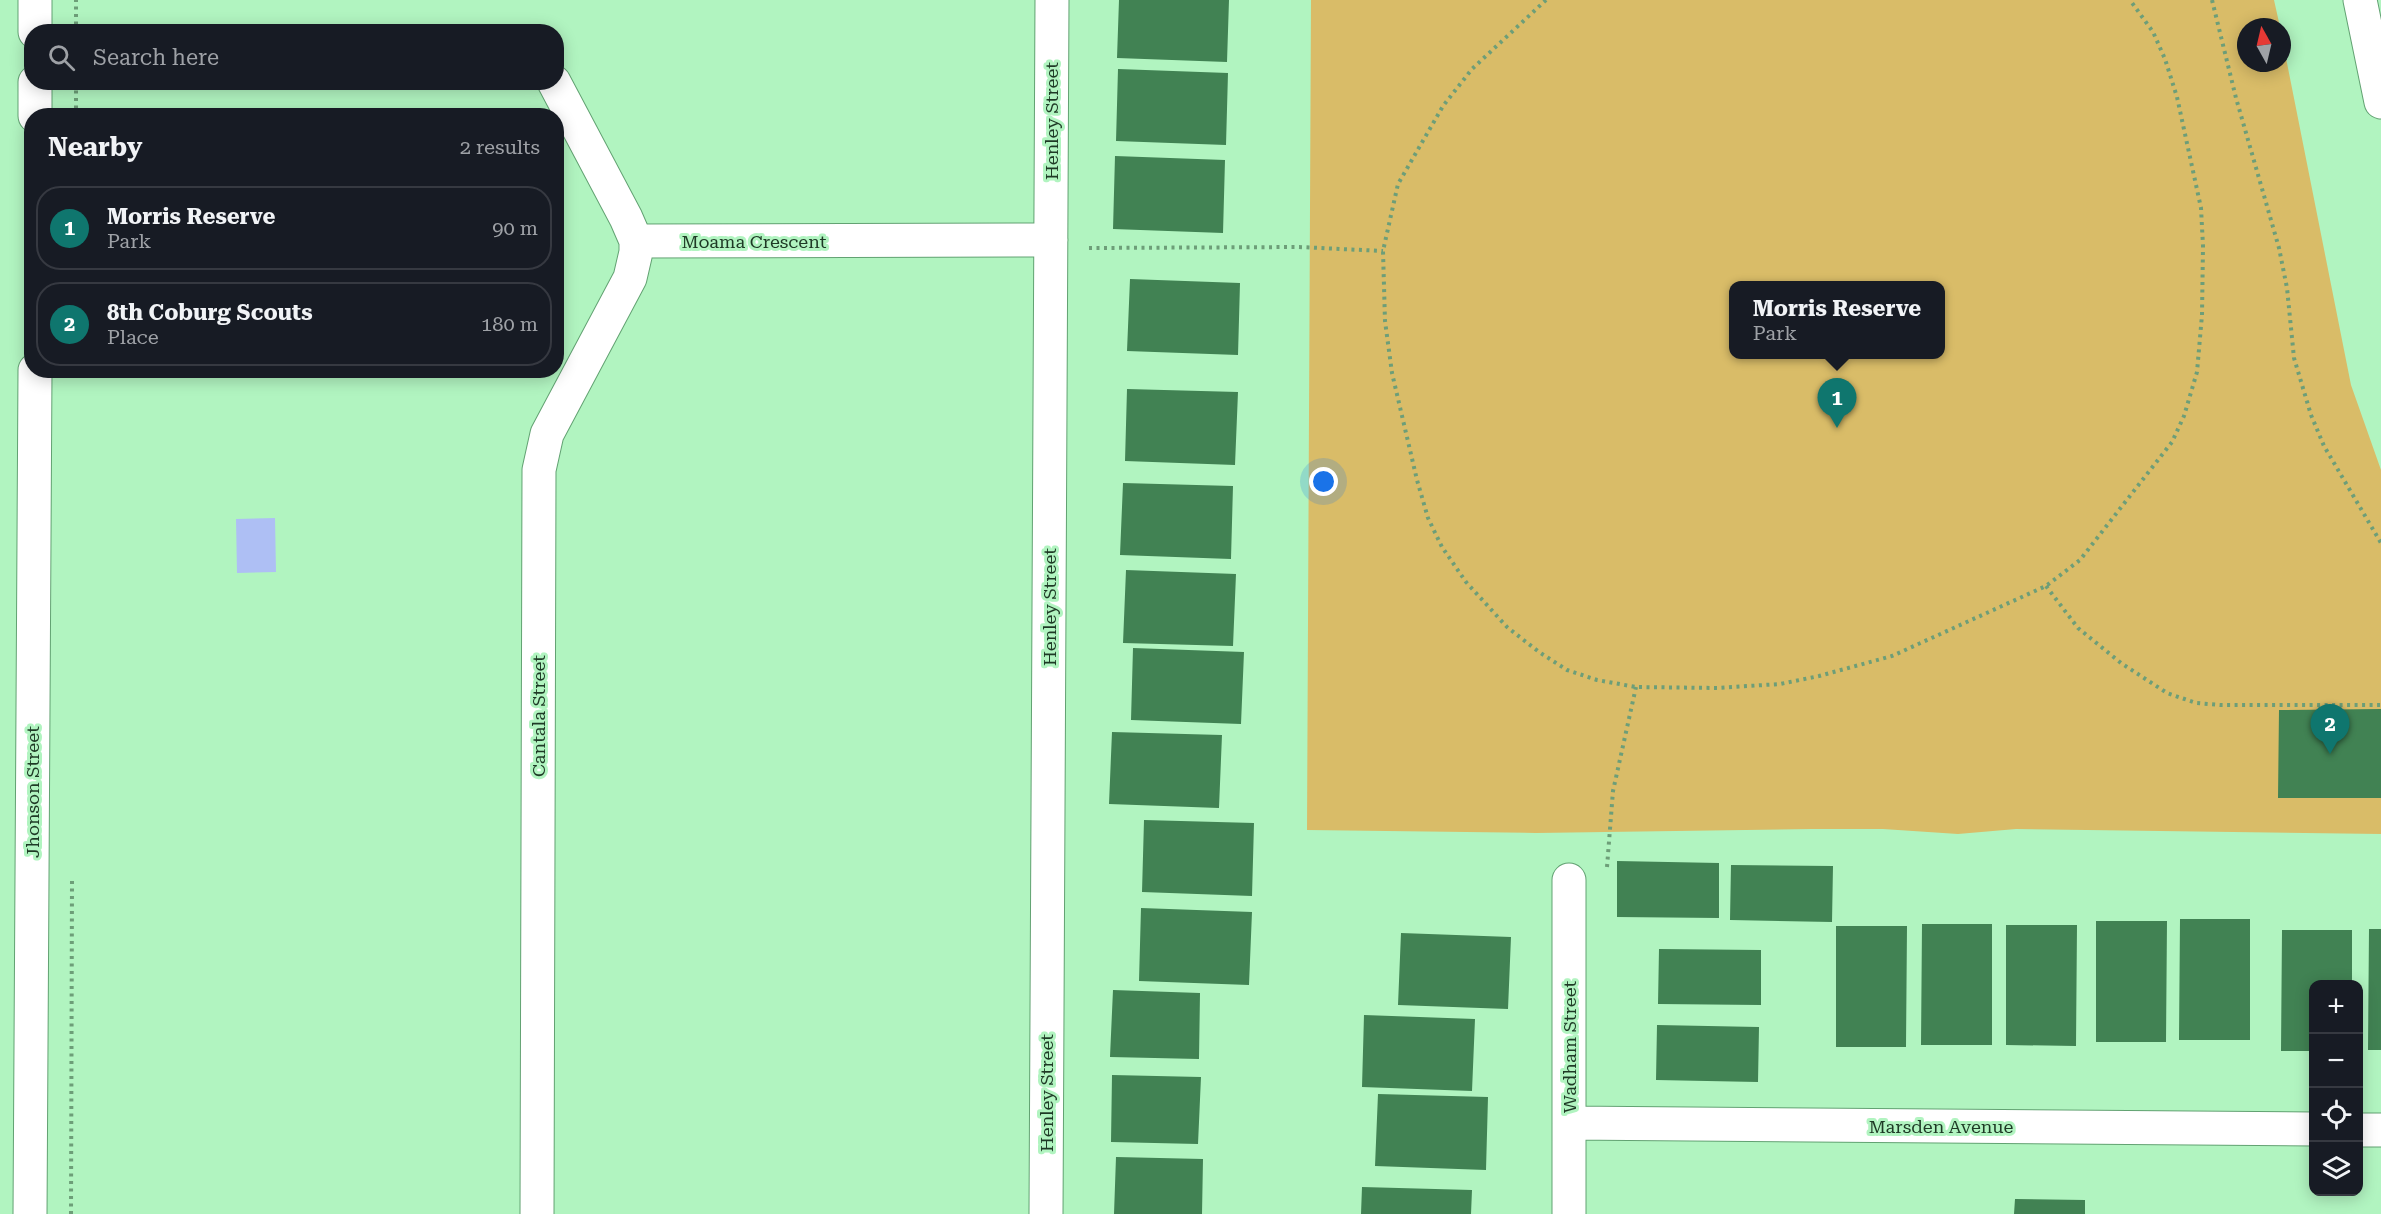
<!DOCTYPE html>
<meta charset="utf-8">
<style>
:root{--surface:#171b24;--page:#242831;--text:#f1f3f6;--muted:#9ea1a6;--line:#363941;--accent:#0f766e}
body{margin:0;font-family:"Roboto Serif",serif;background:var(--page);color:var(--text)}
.controls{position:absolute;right:18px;bottom:18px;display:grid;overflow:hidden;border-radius:12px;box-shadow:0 3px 15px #0003}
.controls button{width:54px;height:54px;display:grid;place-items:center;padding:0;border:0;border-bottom:2px solid var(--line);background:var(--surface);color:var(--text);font:30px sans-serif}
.compass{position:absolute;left:2237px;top:18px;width:54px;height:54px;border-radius:50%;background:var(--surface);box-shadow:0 3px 15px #0003;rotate:352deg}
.you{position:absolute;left:1324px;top:482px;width:21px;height:21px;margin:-15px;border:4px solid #fff;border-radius:50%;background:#1a73e8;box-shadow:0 0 0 9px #1a73e833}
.badge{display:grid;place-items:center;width:39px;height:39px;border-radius:50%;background:var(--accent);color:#fff;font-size:20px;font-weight:700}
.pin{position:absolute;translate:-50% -50px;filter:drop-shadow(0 2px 3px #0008)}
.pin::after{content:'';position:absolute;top:32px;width:21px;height:18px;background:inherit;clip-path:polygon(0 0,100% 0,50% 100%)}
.popup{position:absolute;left:1729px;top:281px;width:216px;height:78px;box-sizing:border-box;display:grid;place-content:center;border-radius:12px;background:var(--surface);filter:drop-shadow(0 2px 4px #0005);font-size:20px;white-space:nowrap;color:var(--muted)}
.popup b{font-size:22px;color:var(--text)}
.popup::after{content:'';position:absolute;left:50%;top:100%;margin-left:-12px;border:12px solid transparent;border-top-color:var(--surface)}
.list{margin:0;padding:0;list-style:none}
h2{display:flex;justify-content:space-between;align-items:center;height:78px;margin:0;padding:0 24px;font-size:26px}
h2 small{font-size:20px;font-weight:400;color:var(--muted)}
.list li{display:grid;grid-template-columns:39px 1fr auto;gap:18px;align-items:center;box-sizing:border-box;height:84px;margin:0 12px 12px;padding:0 12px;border:2px solid var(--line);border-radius:24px}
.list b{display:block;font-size:22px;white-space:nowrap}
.list p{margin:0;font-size:20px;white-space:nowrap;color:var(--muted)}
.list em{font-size:20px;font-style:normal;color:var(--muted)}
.icon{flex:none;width:33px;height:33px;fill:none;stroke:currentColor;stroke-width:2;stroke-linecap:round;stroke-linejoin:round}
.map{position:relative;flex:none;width:2381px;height:1214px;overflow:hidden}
.search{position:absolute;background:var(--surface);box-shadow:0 3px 15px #0003;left:24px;top:24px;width:540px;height:66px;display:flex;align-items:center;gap:15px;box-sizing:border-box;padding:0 21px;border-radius:24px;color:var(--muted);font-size:22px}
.panel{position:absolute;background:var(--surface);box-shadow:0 3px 15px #0003;left:24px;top:108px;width:540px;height:270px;border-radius:24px}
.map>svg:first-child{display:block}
.green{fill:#d9bc68;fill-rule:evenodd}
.water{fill:#aebff4}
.building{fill:#418253}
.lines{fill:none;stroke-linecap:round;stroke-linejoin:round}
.minor-casing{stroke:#62a272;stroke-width:35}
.motorway-casing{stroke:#62a272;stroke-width:35}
.path{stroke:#6d9e78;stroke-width:4;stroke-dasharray:3 4.5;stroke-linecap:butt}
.minor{stroke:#fff;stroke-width:33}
.motorway{stroke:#fff;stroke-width:33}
.labels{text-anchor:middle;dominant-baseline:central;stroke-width:6;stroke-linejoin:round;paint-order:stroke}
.street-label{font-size:18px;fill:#1e3925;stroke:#b1f4c0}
</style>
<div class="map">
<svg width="2381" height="1214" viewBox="0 0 2381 1214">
<rect width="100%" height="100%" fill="#b1f4c0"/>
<!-- green -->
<path class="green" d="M1311 0H2274L2280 27H2246V63H2282V38L2351 385 2381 470V834L2016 829 1958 834 1883 829H1812L1536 833 1307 830ZM1734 286H1940V354H1734Z"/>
<!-- water -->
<path class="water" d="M275 518 276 572 237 573 236 519Z"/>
<!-- building -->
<path class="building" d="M1119 0H1229L1227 62 1117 58Z
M1118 69 1228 73 1226 145 1116 141Z
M1115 156 1225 160 1223 233 1113 229Z
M1130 279 1240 283 1238 355 1127 351Z
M1127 389 1238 392 1235 465 1125 461Z
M1123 483 1233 486 1231 559 1120 555Z
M1126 570 1236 574 1233 646 1123 643Z
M1133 648 1244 652 1241 724 1131 720Z
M2381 709V798H2278L2279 710Z
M1112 732 1222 735 1219 808 1109 804Z
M1144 820 1254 823 1252 896 1142 892Z
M1617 861 1719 863V918L1617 917Z
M1731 865 1833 866 1832 922 1730 920Z
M1141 908 1252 912 1249 985 1139 981Z
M2180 919H2250V1040H2179Z
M2096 921H2167L2166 1042H2096Z
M1922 924H1992V1045H1921Z
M2006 925H2077L2076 1046 2006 1045Z
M1836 926H1907L1906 1047H1836Z
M2369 929H2381V1050H2368Z
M2282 930H2352V984H2314V1051H2281Z
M1401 933 1511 937 1508 1009 1398 1005Z
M1659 949 1761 950V1005L1658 1004Z
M1113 990 1200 993 1199 1059 1110 1057Z
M1364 1015 1475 1019 1472 1091 1362 1087Z
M1657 1025 1759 1027 1758 1082 1656 1080Z
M1112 1075 1201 1077 1198 1144 1111 1142Z
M1378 1094 1488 1097 1486 1170 1375 1166Z
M1116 1157 1203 1159 1202 1214H1114Z
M1362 1187 1472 1190 1471 1214H1361Z
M2015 1199 2085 1200V1214H2014Z"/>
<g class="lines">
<defs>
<path id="minor" d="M35 32V0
M35 82V116
M554 82 626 218 636 241 1051 240
M1569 880V1214
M1569 1123 2314 1129
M2358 1130H2381
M30 1214 35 370
M537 1214 539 470 547 434 630 278 636 252V241
M1046 1214 1052 0"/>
<path id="motorway" d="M2360 0 2381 102"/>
</defs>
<!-- minor casing -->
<use href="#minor" class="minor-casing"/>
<!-- motorway casing -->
<use href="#motorway" class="motorway-casing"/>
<!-- path -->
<path class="path" d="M1546 0 1472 69 1443 106 1398 184 1383 251 1385 321 1392 373 1417 480 1428 518 1442 547 1466 582 1507 627 1539 652 1567 670 1597 680 1636 687 1717 688 1780 684 1819 676 1892 656 2046 586 2080 560 2172 442 2184 416 2197 372 2202 315 2203 246 2201 208 2177 97 2165 59 2153 32 2130 0
M2212 0 2236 98 2279 248 2287 288 2294 358 2311 415 2324 446 2381 543
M76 32V0
M76 116V82
M1089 248 1299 247 1383 251
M2046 586 2078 628 2121 663 2167 693 2196 703 2221 705H2381
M1607 867 1613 791 1636 687
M71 1214 72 881"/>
<!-- minor -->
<use href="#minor" class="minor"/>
<!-- motorway -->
<use href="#motorway" class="motorway"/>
</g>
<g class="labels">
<!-- street labels -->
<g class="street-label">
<text transform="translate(1051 121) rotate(-90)">Henley Street</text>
<text x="754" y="241">Moama Crescent</text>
<text transform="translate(1049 607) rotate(-90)">Henley Street</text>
<text transform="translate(538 716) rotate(-90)">Cantala Street</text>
<text transform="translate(32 792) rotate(-90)">Jhonson Street</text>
<text transform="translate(1569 1047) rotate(-90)">Wadham Street</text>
<text transform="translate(1046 1093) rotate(-90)">Henley Street</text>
<text x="1941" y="1126">Marsden Avenue</text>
</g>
</g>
</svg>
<div class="controls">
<button>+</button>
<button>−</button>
<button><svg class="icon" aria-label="locate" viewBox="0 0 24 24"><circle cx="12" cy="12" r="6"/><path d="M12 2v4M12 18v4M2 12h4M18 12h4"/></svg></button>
<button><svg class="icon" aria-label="layers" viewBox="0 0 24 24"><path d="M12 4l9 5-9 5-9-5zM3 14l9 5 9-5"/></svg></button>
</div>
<svg class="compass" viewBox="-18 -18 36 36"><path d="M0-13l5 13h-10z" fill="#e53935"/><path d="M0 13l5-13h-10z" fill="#9ea1a6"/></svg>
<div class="you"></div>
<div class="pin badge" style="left:1837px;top:428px">1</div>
<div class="popup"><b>Morris Reserve</b>Park</div>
<div class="pin badge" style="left:2330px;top:754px">2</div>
<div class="search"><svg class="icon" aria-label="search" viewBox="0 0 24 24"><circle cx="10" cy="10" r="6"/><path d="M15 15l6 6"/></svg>Search here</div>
<section class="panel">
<h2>Nearby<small>2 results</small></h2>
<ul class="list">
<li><span class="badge">1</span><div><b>Morris Reserve</b><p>Park</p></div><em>90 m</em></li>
<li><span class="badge">2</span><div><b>8th Coburg Scouts</b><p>Place</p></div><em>180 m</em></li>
</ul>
</section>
</div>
